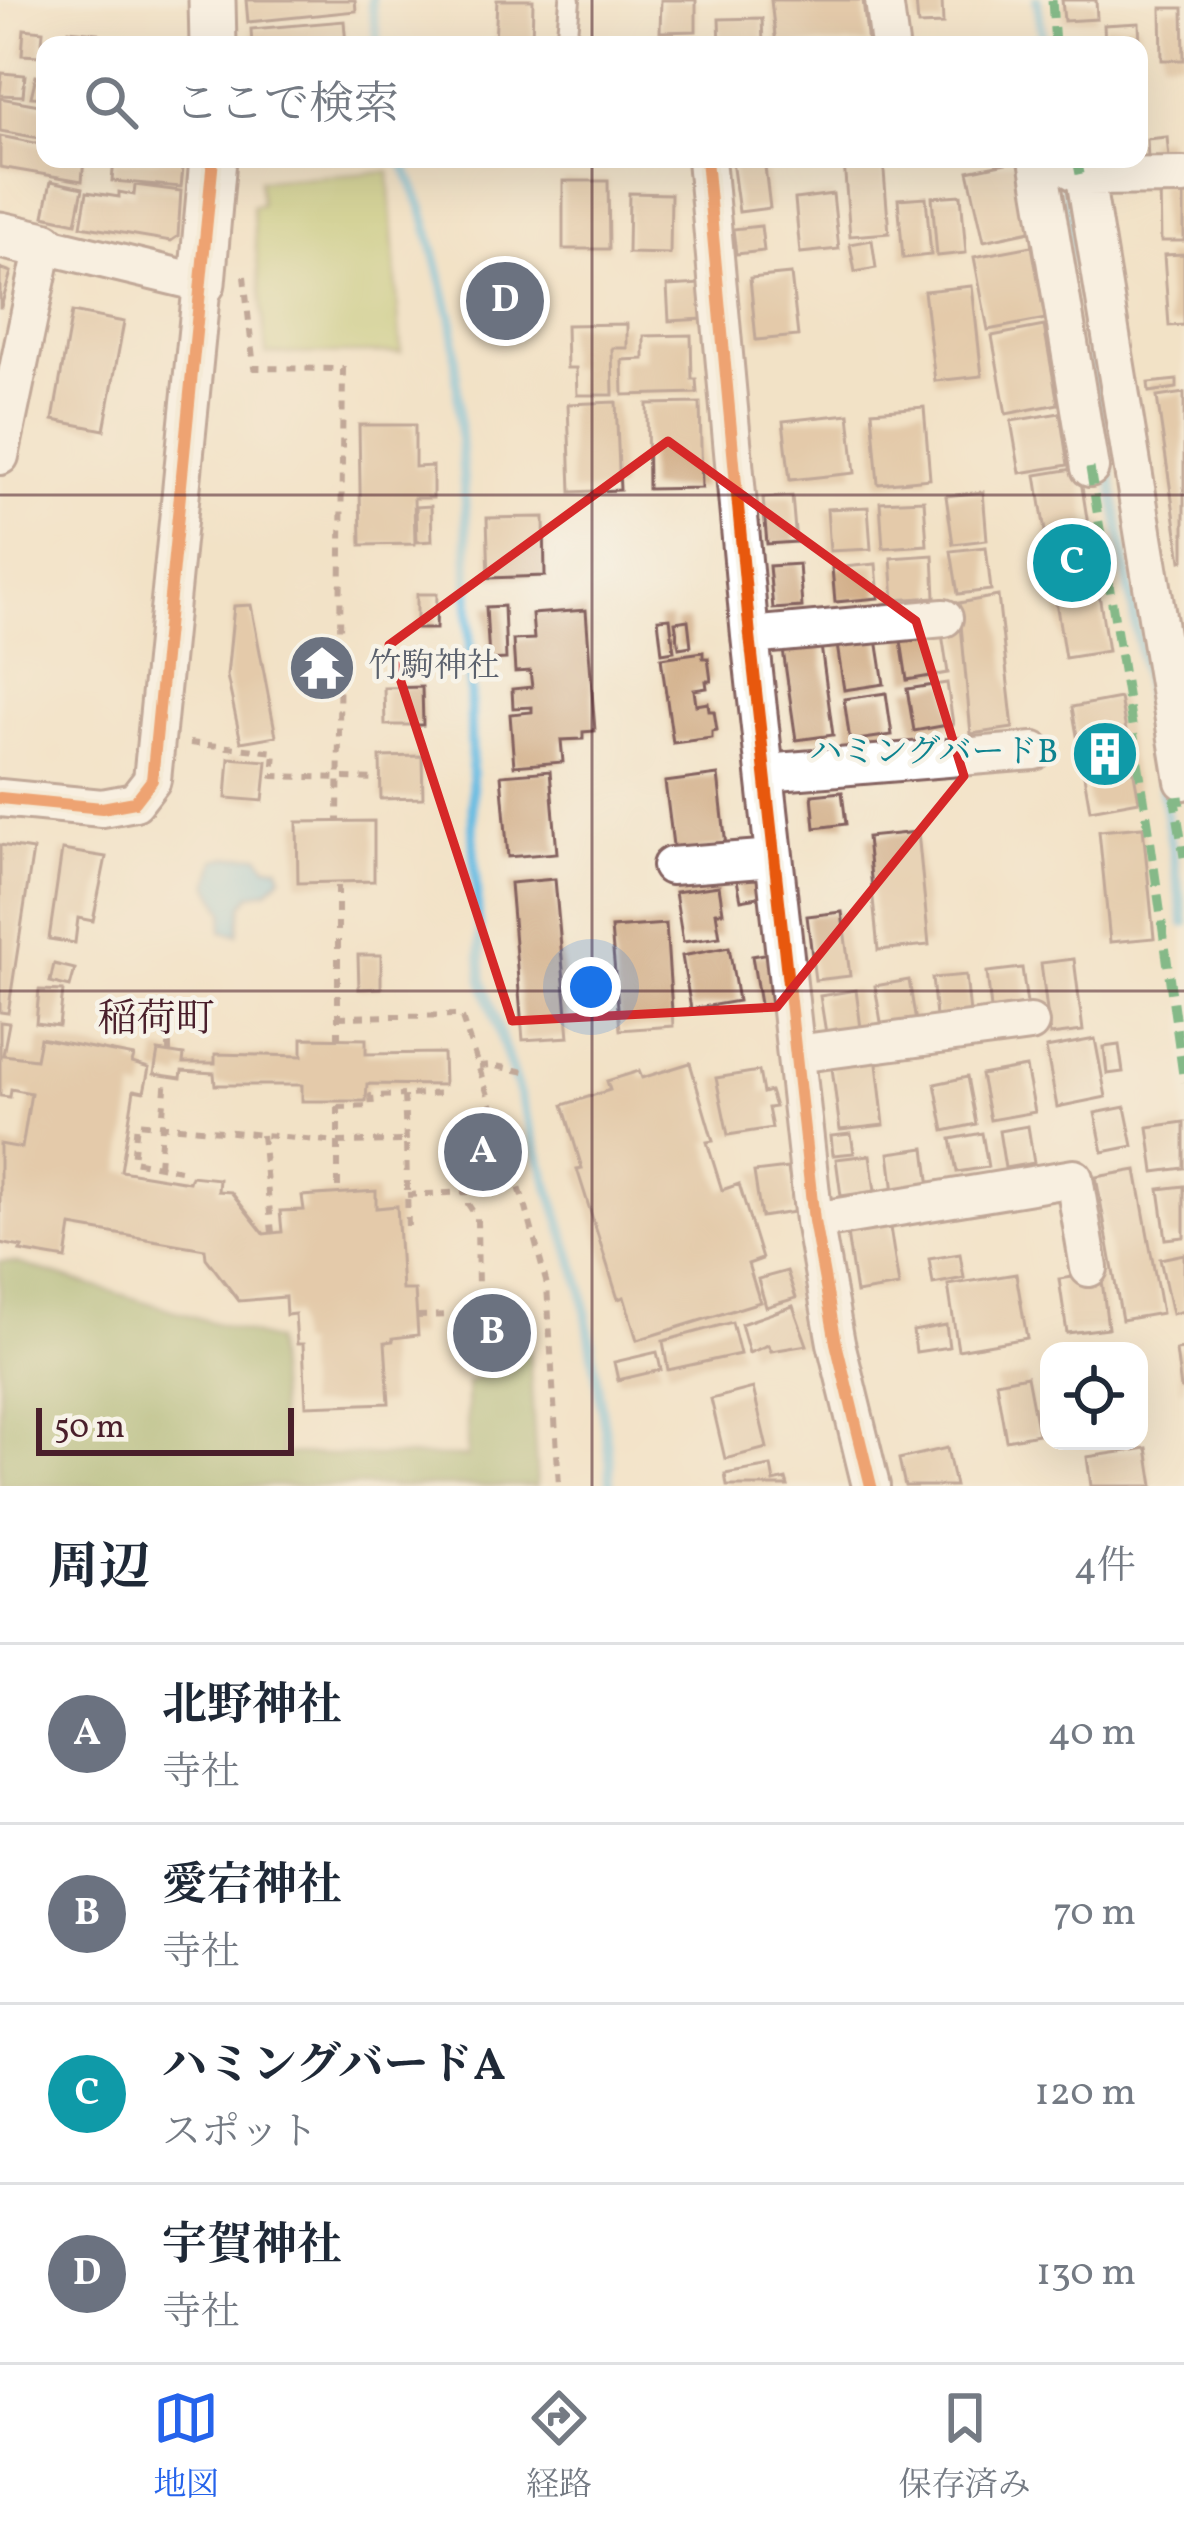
<!DOCTYPE html>
<html lang="ja">
<meta charset="utf-8">
<style>
:root{--surface:#fff;--page:#f6f6f7;--text:#1f2937;--muted:#747a83;--line:#e0e1e3;--accent:#2563eb}
body{margin:0;font-family:Vollkorn,"Noto Serif JP",serif;background:var(--page);color:var(--text)}
.controls{position:absolute;right:36px;bottom:36px;display:grid;overflow:hidden;border-radius:24px;box-shadow:0 12px 48px #0002}
.controls button{width:108px;height:108px;display:grid;place-items:center;padding:0;border:0;border-bottom:3px solid var(--line);background:var(--surface);color:var(--text);font:60px sans-serif}
.scale{position:absolute;left:36px;bottom:30px;width:258px;box-sizing:border-box;padding-left:12px;border:6px solid #4a1f2b;border-top:0;font-size:33px;line-height:42px;white-space:nowrap;color:#4a1f2b;-webkit-text-stroke:9px #f7f3e8;paint-order:stroke}
.you{position:absolute;left:591px;top:987px;width:42px;height:42px;margin:-30px;border:9px solid #fff;border-radius:50%;background:#1a73e8;box-shadow:0 0 0 18px #1a73e833}
.badge{display:grid;place-items:center;width:78px;height:78px;border-radius:50%;background:var(--accent);color:#fff;font-size:39px;font-weight:700}
.pin{position:absolute;translate:-50% -50%;border:6px solid #fff;box-shadow:0 3px 12px #0006}
.list{margin:0;padding:0;list-style:none}
h2{display:flex;justify-content:space-between;align-items:center;height:156px;margin:0;padding:0 48px;font-size:51px}
h2 small{font-size:39px;font-weight:400;color:var(--muted)}
.list li{display:grid;grid-template-columns:78px 1fr auto;gap:36px;align-items:center;box-sizing:border-box;height:180px;padding:0 48px;border-top:3px solid var(--line)}
.list b{display:block;font-size:45px;white-space:nowrap}
.list p{margin:0;font-size:39px;white-space:nowrap;color:var(--muted)}
.list em{font-size:39px;font-style:normal;color:var(--muted)}
.icon{flex:none;width:66px;height:66px;fill:none;stroke:currentColor;stroke-width:2;stroke-linecap:round;stroke-linejoin:round}
.map{position:relative;flex:none;width:1184px;height:1486px;overflow:hidden}
.search{position:absolute;background:var(--surface);box-shadow:0 12px 48px #0002;left:36px;right:36px;top:36px;height:132px;display:flex;align-items:center;gap:30px;box-sizing:border-box;padding:0 42px;border-radius:24px;color:var(--muted);font-size:45px}
.sheet{height:876px;background:var(--surface)}
nav{display:flex;justify-content:space-around;align-items:center;box-sizing:border-box;height:168px;border-top:3px solid var(--line);background:var(--surface);font-size:33px;color:var(--muted)}
nav a{display:grid;justify-items:center;gap:6px}
nav .on{color:var(--accent)}
.map>svg:first-child{display:block}
.green{fill:#b1c164;stroke:#7e7048;stroke-width:3}
.forest{fill:#8ca75a;stroke:#6b6342;stroke-width:3}
.water{fill:#66bbe2;stroke:#586d86;stroke-width:3}
.lines{fill:none;stroke-linecap:round;stroke-linejoin:round}
.stream{stroke:#66bbe2;stroke-width:10}
.building{fill:#d2ae88}
.service-casing{stroke:#856361;stroke-width:24}
.minor-casing{stroke:#856361;stroke-width:42}
.tertiary-casing{stroke:#856361;stroke-width:51}
.path{stroke:#856361;stroke-width:6;stroke-dasharray:9 9;stroke-linecap:butt}
.service{stroke:#fff;stroke-width:18}
.minor{stroke:#fff;stroke-width:36}
.tertiary{stroke:#fff;stroke-width:45}
.quiet{stroke:#00873e;stroke-width:9;stroke-dasharray:18 9;stroke-linecap:butt}
.cycleway-casing{stroke:#f7f3e8;stroke-width:20}
.cycleway{stroke:#e8590c;stroke-width:12}
.marked{fill:none;stroke:#d62828;stroke-width:9;stroke-linejoin:round}
.grid{fill:none;stroke:#4a1f2b;stroke-width:3;stroke-opacity:0.55}
.labels{text-anchor:middle;dominant-baseline:central;stroke-width:9;stroke-linejoin:round;paint-order:stroke}
.worship-label{font-size:33px;fill:#5b616d;stroke:#f7f3e8;text-anchor:start}
.culture-label{font-size:33px;fill:#0d838f;stroke:#f7f3e8;text-anchor:end}
.quarter-label{font-size:39px;fill:#4a1f2b;stroke:#f7f3e8}
</style>
<div class="map">
<svg width="1184" height="1486" viewBox="0 0 1184 1486">
<rect width="100%" height="100%" fill="#f7f3e8"/>
<filter id="ink" filterUnits="userSpaceOnUse"><feTurbulence type="fractalNoise" baseFrequency=".00833" numOctaves="2"/><feDisplacementMap in="SourceGraphic" scale="24" xChannelSelector="R" yChannelSelector="G"/><feConvolveMatrix kernelMatrix="1 2 1 2 8 2 1 2 1" color-interpolation-filters="sRGB"/></filter>
<filter id="wash" filterUnits="userSpaceOnUse"><feTurbulence type="fractalNoise" baseFrequency=".004" numOctaves="4" result="noise"/><feDisplacementMap in="SourceGraphic" scale="48" xChannelSelector="R" yChannelSelector="G"/><feGaussianBlur stdDeviation="2.7" result="paint"/><feColorMatrix in="noise" values="0 0 0 0 0 0 0 0 0 0 0 0 0 0 0 0 0 1.4 0 .05"/><feComposite in="paint" operator="in"/></filter>
<g filter="url(#wash)">
<rect width="100%" height="100%" fill="#f2e2c6"/>
<!-- green -->
<path class="green" d="M389 172 401 353 266 354 252 206 261 204 259 180Z"/>
<!-- forest -->
<path class="forest" d="M0 1261 18 1263 274 1341 282 1454 467 1457V1383L515 1358 522 1330H528L537 1486H0Z"/>
<!-- water -->
<path class="water" d="M259 855 267 866H278L282 876 267 891 251 894 242 906 238 934 222 931 224 912 209 884 216 860 229 857Z"/>
<g class="lines">
<!-- stream -->
<path class="stream" d="M371 0 378 45
M1037 0 1044 45
M402 159 423 210 453 324 468 551 473 837 482 979 582 1288 610 1461V1486
M1062 174 1184 923"/>
</g>
<g id="blocks">
<!-- building -->
<path class="building" d="M246 0H355L356 11 248 22Z
M497 0H533L532 45H495Z
M661 0H696V31L660 32Z
M771 0H863L868 44 776 45Z
M916 0H942L943 24 918 25Z
M1062 0H1096L1097 19 1064 21Z
M1161 8H1183L1184 60H1162Z
M762 18 763 45H720L719 19Z
M344 21 346 45H252L251 29Z
M1139 23 1140 45H1105L1104 25Z
M24 29 43 31 41 56 22 55Z
M69 30 98 33 97 44 68 41Z
M2 73 25 75 23 96 0 95Z
M36 76 45 77V98L31 97Z
M0 98 45 106V139L0 131Z
M0 136 45 145V159H84L82 181 0 167Z
M1167 137 1169 158 1148 160 1147 139Z
M184 159 181 187 112 181 114 160Z
M764 159 770 208 739 212 732 161Z
M883 159 889 233 850 236 844 162Z
M1020 160 1035 230 984 241 968 171Z
M51 181 83 188 76 223 44 216Z
M563 181H608L609 249H563Z
M1160 184H1184V241H1161Z
M135 185 181 191 178 236 171 241 81 226 87 192 119 197V192L134 195Z
M629 193 671 194 670 254 628 253Z
M833 194 839 249 800 253 795 199Z
M961 195 966 253 937 256 932 197Z
M926 197 931 255 903 258 898 199Z
M761 226 764 251 736 254 733 229Z
M872 240 876 268 855 272 850 244Z
M1032 246 1045 319 988 330 974 257Z
M1184 254V325L1169 326 1164 255Z
M0 268 11 272 1 307H0Z
M791 274 798 336 756 340 750 278Z
M702 284 704 319 669 321 667 286Z
M972 286 982 376 935 381 924 291Z
M72 312 124 322 104 430 53 420Z
M627 324V348H612L613 395H577L576 368H567L566 325Z
M1044 326 1058 404 1006 414 992 336Z
M691 335 692 379H696L697 393 623 395 622 360 644 359V336Z
M1177 380V388L1149 392 1148 383Z
M1184 393V560L1181 561 1157 397Z
M616 402 620 490 571 492 568 404Z
M700 403 702 488 648 489 647 404Z
M924 407 930 479 878 484 872 411Z
M1060 413 1068 465 1020 473 1011 421Z
M849 414 855 473 790 480 783 421Z
M359 425H415V467L433 466V498H414L415 544 361 545Z
M1079 468 1108 651 1065 658 1036 475Z
M983 492 987 540 953 544 946 496Z
M792 496 796 542 767 544 763 498Z
M924 500 927 545 883 548 880 502Z
M431 506 432 541 417 542 416 507Z
M868 507 871 549 830 551 827 509Z
M544 517 545 576 489 578 487 518Z
M986 547 991 590 958 594 951 551Z
M933 555 935 597 894 600 891 558Z
M799 564 802 607 773 609 769 566Z
M876 564 879 598 835 602 832 568Z
M417 594H437L436 629H417Z
M998 596 1013 728 971 734 959 603Z
M251 605 276 736 241 742 227 676 234 606Z
M504 606 506 659 489 660 486 607Z
M586 610 595 731 583 732V739L561 740 563 762 514 766 510 714 532 712V707L513 708 512 689 532 687 530 671 515 672 513 640 534 639 532 614Z
M670 618 674 651 662 653 658 619Z
M688 620 691 646 679 648 675 622Z
M941 627 948 673 907 680 900 634Z
M820 638 833 735 796 740 782 643Z
M877 639 884 684 844 690 837 645Z
M703 652V658H708L711 681H706L707 688 694 690 696 705 708 703 709 711H714L717 730 712 731V738L673 743 661 658Z
M947 683 953 724 914 731 907 689Z
M422 687 423 725H385L384 688Z
M886 693 892 735 850 741 844 699Z
M1120 698 1139 801 1090 810 1072 707Z
M422 756 423 798 381 799 380 757Z
M229 758 267 761 263 801 226 798Z
M550 771 557 853 508 857 501 775Z
M718 775 726 846 674 853 665 782Z
M842 792 846 824 815 828 812 795Z
M374 821V881L298 883 297 822Z
M1143 827 1154 938 1110 942 1099 831Z
M918 832 929 945 878 950 867 837Z
M0 845 33 850 8 1013 0 1012Z
M62 850 106 857 93 921 78 918 75 943 49 939Z
M761 872 764 896 741 900 736 875Z
M555 879 569 1037 523 1040 510 883Z
M719 886 723 912H716L720 937 683 942 675 892Z
M842 912 850 976 815 980 807 916Z
M666 924 673 1026 620 1030 611 928Z
M729 947 738 1001 691 1009 682 956Z
M774 952 782 1006 761 1010 752 956Z
M358 955H381V988L359 989Z
M1074 959 1083 1031 1050 1035 1041 963Z
M54 964 75 969 70 987 50 982Z
M1022 968 1027 1004 991 1009 987 972Z
M966 975 970 1014 936 1017 932 978Z
M909 980 916 1022 882 1028 875 986Z
M39 990 63 991 59 1026 36 1023Z
M856 990 861 1028 826 1033 820 996Z
M0 1022 9 1023 3 1055 36 1059 40 1038 134 1056 132 1063 149 1068 144 1092 134 1090 121 1171 189 1182 191 1176 219 1179 218 1191 231 1192 264 1234 282 1232 280 1211 304 1210 302 1196 376 1191V1208L397 1206 402 1290H415L418 1335 393 1338V1341L385 1342 389 1403 306 1406 303 1344H297L295 1314 286 1315 285 1297 239 1301 206 1258 205 1249 71 1226 66 1259 20 1251 22 1247 0 1243V1144L22 1148 31 1093 11 1089 10 1097 0 1096Z
M302 1038 366 1039V1054L443 1053 444 1085 367 1084 366 1101H302V1085H215L214 1073 182 1071 181 1078 154 1074 158 1051 184 1055 183 1063H215V1054L302 1056Z
M1095 1039 1106 1097 1057 1107 1046 1048Z
M1119 1045 1123 1072 1107 1074 1104 1047Z
M876 1055 884 1125 840 1130 831 1060Z
M690 1063 713 1141 707 1142 722 1190 739 1184 762 1259 748 1264 760 1302 637 1340 624 1297 618 1299 577 1169 582 1168 563 1105 610 1090 607 1081 639 1071 642 1078Z
M1026 1067 1035 1112 990 1120 981 1075Z
M759 1071 763 1093 770 1091 775 1107 768 1108 772 1128 728 1135 716 1078Z
M967 1077 976 1124 944 1131 935 1084Z
M1125 1107 1133 1146 1103 1152 1095 1113Z
M1184 1122V1168L1154 1172 1148 1127Z
M1028 1126 1034 1163 1005 1168 999 1131Z
M982 1133 988 1167 957 1172 951 1139Z
M851 1134 854 1153 833 1155 831 1136Z
M925 1148 930 1188 894 1192 889 1153Z
M870 1155 875 1191 841 1196 836 1159Z
M788 1168 794 1212 761 1217 754 1172Z
M1136 1170 1162 1313 1122 1320 1096 1177Z
M1184 1186V1237L1166 1239 1159 1189Z
M889 1221 899 1286 856 1293 846 1227Z
M960 1254 964 1278 933 1284 929 1259Z
M1184 1254V1311L1172 1314 1160 1259Z
M787 1271 796 1298 766 1307 758 1279Z
M1101 1273 1108 1328 1067 1333 1059 1279Z
M1016 1274 1027 1338 958 1350 948 1285Z
M793 1306 807 1345 771 1351 768 1345 749 1353 741 1324Z
M732 1322 740 1354 668 1370 663 1341Z
M946 1325 949 1347 916 1352 913 1331Z
M1184 1349V1389H1181L1176 1350Z
M657 1352 661 1370 618 1380 614 1362Z
M1027 1376 1038 1434 1006 1440 996 1382Z
M753 1388 767 1448 725 1459 711 1399Z
M947 1448 955 1486H905L899 1459Z
M1147 1448 1153 1486H1091L1087 1457Z
M771 1466 774 1482 786 1479 788 1486H727L725 1474Z"/>
</g>
</g>
<g filter="url(#ink)">
<use href="#blocks" fill-opacity="0" stroke="#856361" stroke-width="3"/>
<g class="lines">
<defs>
<path id="service" d="M566 45 570 0"/>
<path id="minor" d="M884 0 890 45
M706 159 750 636 814 1221 836 1343 871 1486
M1038 159 1090 468
M1065 166 1085 177 1184 176
M1085 177 1184 781
M0 456 44 245 202 283 152 780 135 802 102 808 0 798
M750 636 944 618
M765 773 1034 751
M671 866 774 858
M796 1054 1030 1023
M814 1221 1074 1178 1089 1268"/>
<path id="tertiary" d="M212 0 213 45
M0 235 44 245
M202 283 213 159"/>
</defs>
<!-- service casing -->
<use href="#service" class="service-casing"/>
<!-- minor casing -->
<use href="#minor" class="minor-casing"/>
<!-- tertiary casing -->
<use href="#tertiary" class="tertiary-casing"/>
<!-- path -->
<path class="path" d="M244 276 254 368 343 369 338 821
M190 743 275 752 273 776 381 779
M338 1017 461 1015 526 1208 547 1285 559 1486
M338 1039V882
M169 1053V1032
M479 1066 491 1065 530 1073
M338 1107 372 1106 371 1096 404 1095
M262 1135 272 1233
M406 1141 404 1095 447 1093
M159 1166 166 1075
M180 1170 133 1161 137 1123 338 1142 406 1141 408 1231
M338 1187V1101
M468 1192 469 1121
M407 1195 468 1192V1204L477 1218 479 1365
M417 1316 479 1314"/>
<!-- service -->
<use href="#service" class="service"/>
<!-- minor -->
<use href="#minor" class="minor"/>
<!-- tertiary -->
<use href="#tertiary" class="tertiary"/>
<!-- quiet -->
<path class="quiet" d="M1052 0 1055 45
M1077 159 1080 174
M1090 468 1148 823 1184 1082
M1184 800 1175 801 1184 857"/>
<defs>
<path id="cycleway" d="M706 159 750 636 814 1221 836 1343 871 1486
M0 798 102 808 135 802 152 780 213 159"/>
</defs>
<!-- cycleway casing -->
<use href="#cycleway" class="cycleway-casing"/>
<!-- cycleway -->
<use href="#cycleway" class="cycleway"/>
</g>
</g>
<!-- marked area -->
<path d="M0 0H1184V1486H0ZM668 441 916 621 964 776 777 1007 512 1021 389 645Z" fill="#f2e2c6" fill-opacity=".55" fill-rule="evenodd"/>
<path class="marked" d="M668 441 916 621 964 776 777 1007 512 1021 389 645Z"/>
<!-- grid -->
<path class="grid" d="M592 0V45M592 159V1486M0 495H1184M0 991H1184"/>
<!-- icons -->
<defs>
<symbol id="temple-disc" viewBox="-11 -11 22 22"><circle r="9.5" fill="#6b7280" stroke="#f7f3e8"/><path d="M0-6L5-2H3V0L6.5 2.5H4V6H1.5V3h-3V6H-4V2.5H-6.5L-3 0V-2H-5Z" fill="#fff"/></symbol>
<symbol id="building-disc" viewBox="-11 -11 22 22"><circle r="9.5" fill="#0f9aa8" stroke="#f7f3e8"/><path d="M-4-6H4V6H1V3H-1V6H-4ZM-2.5-4.3h1.7v1.8h-1.7ZM.8-4.3h1.7v1.8H.8ZM-2.5-1h1.7V.8h-1.7ZM.8-1h1.7V.8H.8Z" fill="#fff"/></symbol>
</defs>
<g fill-rule="evenodd">
<use href="#temple-disc" x="284" y="630" width="76" height="76"/>
<use href="#building-disc" x="1067" y="716" width="76" height="76"/>
</g>
<g class="labels">
<!-- worship labels -->
<g class="worship-label">
<text x="368" y="668">竹駒神社</text>
</g>
<!-- culture labels -->
<g class="culture-label">
<text x="1058" y="754">ハミングバードB</text>
</g>
<!-- quarter labels -->
<g class="quarter-label">
<text x="156" y="1021">稲荷町</text>
</g>
</g>
</svg>
<div class="controls">
<button><svg class="icon" aria-label="locate" viewBox="0 0 24 24"><circle cx="12" cy="12" r="6"/><path d="M12 2v4M12 18v4M2 12h4M18 12h4"/></svg></button>
</div>
<div class="scale">50 m</div>
<div class="you"></div>
<div class="pin badge" style="left:483px;top:1152px;background:#6b7280">A</div>
<div class="pin badge" style="left:492px;top:1333px;background:#6b7280">B</div>
<div class="pin badge" style="left:1072px;top:563px;background:#0f9aa8">C</div>
<div class="pin badge" style="left:505px;top:301px;background:#6b7280">D</div>
<div class="search"><svg class="icon" aria-label="search" viewBox="0 0 24 24"><circle cx="10" cy="10" r="6"/><path d="M15 15l6 6"/></svg>ここで検索</div>
</div>
<section class="sheet">
<h2>周辺<small>4件</small></h2>
<ul class="list">
<li><span class="badge" style="background:#6b7280">A</span><div><b>北野神社</b><p>寺社</p></div><em>40 m</em></li>
<li><span class="badge" style="background:#6b7280">B</span><div><b>愛宕神社</b><p>寺社</p></div><em>70 m</em></li>
<li><span class="badge" style="background:#0f9aa8">C</span><div><b>ハミングバードA</b><p>スポット</p></div><em>120 m</em></li>
<li><span class="badge" style="background:#6b7280">D</span><div><b>宇賀神社</b><p>寺社</p></div><em>130 m</em></li>
</ul>
</section>
<nav>
<a class="on"><svg class="icon" aria-label="map" viewBox="0 0 24 24"><path d="M3 6l6-2 6 2 6-2v14l-6 2-6-2-6 2zM9 4v14M15 6v14"/></svg>地図</a>
<a><svg class="icon" aria-label="directions" viewBox="0 0 24 24"><path d="M12 3l9 9-9 9-9-9zM9 14v-3h6M13 9l2 2-2 2"/></svg>経路</a>
<a><svg class="icon" aria-label="saved" viewBox="0 0 24 24"><path d="M7 4h10v16l-5-4-5 4z"/></svg>保存済み</a>
</nav>
